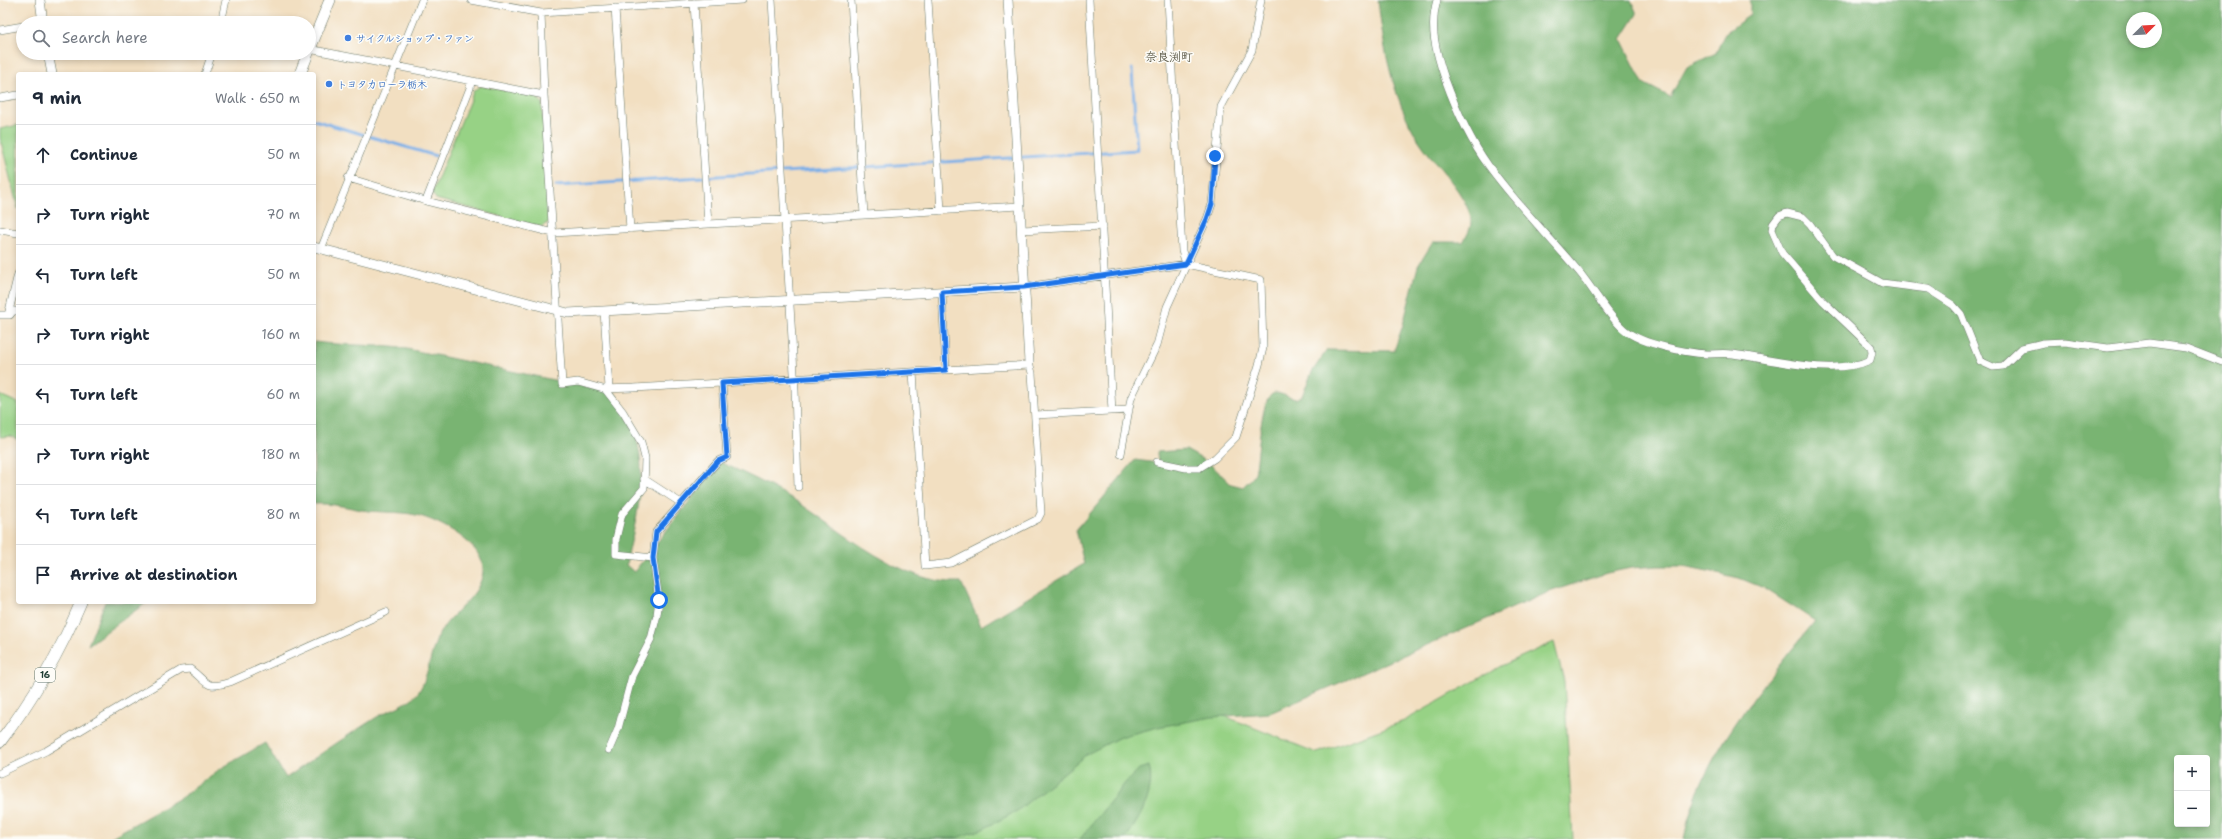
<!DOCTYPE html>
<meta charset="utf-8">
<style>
:root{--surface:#fff;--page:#f6f6f7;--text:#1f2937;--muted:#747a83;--line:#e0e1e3}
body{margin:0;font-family:"Shantell Sans","Klee One",sans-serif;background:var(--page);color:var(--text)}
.controls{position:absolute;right:12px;bottom:12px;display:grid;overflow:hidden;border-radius:4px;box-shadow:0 2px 6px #0003}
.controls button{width:36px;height:36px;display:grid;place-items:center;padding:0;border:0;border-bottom:1px solid var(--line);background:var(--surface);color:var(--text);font:20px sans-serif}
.compass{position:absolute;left:2126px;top:12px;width:36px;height:36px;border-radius:50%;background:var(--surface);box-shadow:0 2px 6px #0003;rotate:66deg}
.stop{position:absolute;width:12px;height:12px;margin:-9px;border:3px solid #1a73e8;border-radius:50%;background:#fff}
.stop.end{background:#1a73e8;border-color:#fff;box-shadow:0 1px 4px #0008}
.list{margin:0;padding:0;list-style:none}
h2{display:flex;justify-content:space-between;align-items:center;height:52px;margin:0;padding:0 16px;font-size:17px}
h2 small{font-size:13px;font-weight:400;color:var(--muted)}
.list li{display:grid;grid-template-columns:26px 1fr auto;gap:12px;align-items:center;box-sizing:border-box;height:60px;padding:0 16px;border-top:1px solid var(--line)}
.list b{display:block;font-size:15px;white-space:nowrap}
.list em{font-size:13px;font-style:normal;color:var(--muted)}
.icon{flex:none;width:22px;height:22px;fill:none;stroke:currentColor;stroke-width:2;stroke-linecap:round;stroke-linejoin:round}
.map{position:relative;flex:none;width:2222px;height:839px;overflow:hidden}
.search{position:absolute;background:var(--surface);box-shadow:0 2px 6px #0003;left:16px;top:16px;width:300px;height:44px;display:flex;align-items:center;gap:10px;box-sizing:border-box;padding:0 14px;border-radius:22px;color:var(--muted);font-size:15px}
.panel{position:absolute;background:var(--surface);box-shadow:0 2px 6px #0003;left:16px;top:72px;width:300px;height:532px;border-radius:4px}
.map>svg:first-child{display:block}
.green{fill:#97d285;stroke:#5b885c}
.forest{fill:#79b472;stroke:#4c7853;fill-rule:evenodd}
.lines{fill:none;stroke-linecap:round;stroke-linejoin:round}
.stream{stroke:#79afe8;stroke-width:3}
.minor-casing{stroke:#697665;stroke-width:8}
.tertiary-casing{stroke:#697665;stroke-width:10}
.primary-casing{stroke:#697665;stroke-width:12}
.minor{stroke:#fff;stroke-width:7}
.tertiary{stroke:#fff;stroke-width:9}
.primary{stroke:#fff;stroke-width:11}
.route{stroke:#1a73e8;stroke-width:5}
.shop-dot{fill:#3f7fe0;stroke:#fdfcf7;stroke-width:1.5}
.labels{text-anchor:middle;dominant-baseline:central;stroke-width:3;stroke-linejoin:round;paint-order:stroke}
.shield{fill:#fdfcf7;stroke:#62766e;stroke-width:1}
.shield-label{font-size:9px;font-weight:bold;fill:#1f3d34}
.shop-label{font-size:10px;font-weight:bold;fill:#366cbe;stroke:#fdfcf7;text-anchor:start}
.quarter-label{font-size:12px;font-weight:bold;fill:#646251;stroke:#fdfcf7}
</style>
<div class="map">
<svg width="2222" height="839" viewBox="0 0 2222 839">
<rect width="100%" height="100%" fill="#fdfcf7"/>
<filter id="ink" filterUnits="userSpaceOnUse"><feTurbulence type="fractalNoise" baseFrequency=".025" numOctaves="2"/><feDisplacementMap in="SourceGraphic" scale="8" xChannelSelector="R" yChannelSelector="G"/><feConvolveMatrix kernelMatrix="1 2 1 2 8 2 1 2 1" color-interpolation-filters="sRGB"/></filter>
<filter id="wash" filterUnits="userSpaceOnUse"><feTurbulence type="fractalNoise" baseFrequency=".012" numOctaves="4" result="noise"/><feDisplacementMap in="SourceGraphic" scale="16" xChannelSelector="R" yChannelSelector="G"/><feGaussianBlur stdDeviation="0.9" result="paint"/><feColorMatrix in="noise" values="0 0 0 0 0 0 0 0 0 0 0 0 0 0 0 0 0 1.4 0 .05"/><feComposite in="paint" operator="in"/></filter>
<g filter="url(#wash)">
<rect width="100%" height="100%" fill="#f2dfc1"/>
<!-- green -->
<path class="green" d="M481 86 536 96 542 103 549 222 541 227 436 199 432 193 474 90Z
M18 125V209L0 138V129Z
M0 395 18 403V440L11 436 0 437Z
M1554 642 1564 681 1573 839H900L1137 681 1317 753 1404 721 1501 666Z"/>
<!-- forest -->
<path class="forest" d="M1378 0H1631L1637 14 1621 39 1643 83 1670 97 1687 67 1716 53 1725 33 1750 15V0H2222V839H1684C1699 756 1764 685 1815 621L1764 588 1739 578 1713 572 1683 566H1658L1631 568 1607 573 1549 592 1270 713 1212 717 1158 727 1120 737 1087 754 1017 811 983 829 956 838 108 839 182 797 220 769 265 743 286 778C316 757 346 736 377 717 389 710 406 705 416 695 429 682 430 645 443 628 456 609 480 596 483 572 486 544 438 520 416 515 398 511 380 513 362 510 346 507 331 503 314 504V342C345 346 376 344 407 349L615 393C621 405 628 417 633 429 651 473 635 521 626 565L634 572 720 462C746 474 772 486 796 501 842 531 904 586 961 582L981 626 1084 564 1076 530 1135 460 1158 463 1157 452 1186 450 1209 463 1231 484 1243 487C1246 483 1254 478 1255 473 1259 461 1259 395 1275 393 1281 393 1290 398 1296 399L1302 396 1312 372 1327 350 1394 351 1403 325 1418 266 1433 242H1463C1469 233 1474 223 1469 211 1458 184 1434 164 1418 139 1393 99 1383 47 1378 0ZM2132 18H2156V42H2132ZM2177 758H2207V824H2177Z
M105 602H147L88 645Z
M1149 766C1156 791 1140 819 1125 839H1080L1126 782 1139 769Z"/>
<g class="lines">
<!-- stream -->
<path class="stream" d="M314 120 436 156
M556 186 1137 150 1132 69"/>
</g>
</g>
<g filter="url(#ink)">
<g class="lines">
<defs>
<path id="minor" d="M471 0 541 13 742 0
M772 0 795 390 798 487
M851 0 864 215
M928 0 941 211
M1089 0 1112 411
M1168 0 1182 251 1186 264
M1437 0C1429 28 1436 52 1445 79 1456 109 1469 139 1488 165 1516 204 1550 237 1580 273 1594 290 1610 319 1626 331 1642 344 1687 353 1707 354 1715 354 1724 353 1733 354 1769 359 1836 377 1870 360L1872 353 1871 347 1823 301 1782 253 1772 230 1773 224 1779 216 1787 213 1803 217 1810 224 1833 256 1882 283 1928 289 1953 305 1961 314 1980 361 1993 367 2003 366 2022 348 2043 343 2065 342 2108 348 2149 343 2186 348 2222 362
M694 3 708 224
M615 8 630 229
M541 13 544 95 562 384 578 382 603 389 634 388 1030 365
M67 23H121
M221 23 226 0
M0 30 23 26
M309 49 544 95
M205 74 212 53
M0 98 18 95
M348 178 426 201 553 233 1020 206
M426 201 470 88 471 81
M0 230 18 233
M1021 230 1103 226
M321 249 422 0
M18 274 9 311H18
M1024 287 1186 264 1261 280 1263 348 1259 365 1236 437 1215 458 1199 468H1186L1157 462
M942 292 946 370
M604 311 609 388
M0 315H10L13 311
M913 372 925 566 951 563 1038 519 1041 513 1032 373 1029 362
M605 389 623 412 641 442 645 458 644 488 622 514 616 539V554L653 558
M1035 415 1129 410
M1121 454 1131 398 1157 345 1167 307 1207 219 1212 204 1221 107 1252 50 1261 0
M644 479 681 503
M609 750 618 729 632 676 651 639 657 615 659 600 653 558 656 532 718 461 727 457 722 383
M0 773 46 751 181 670 190 669C209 683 204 690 230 682L386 612"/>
<path id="tertiary" d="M40 0 43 23
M1008 0 1029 362
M48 53 52 74
M314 247 568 313 1024 287"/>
<path id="primary" d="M309 51 330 0
M300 74 308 53
M0 742C33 699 60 652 81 602"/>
</defs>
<!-- minor casing -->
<use href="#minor" class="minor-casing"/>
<!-- tertiary casing -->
<use href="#tertiary" class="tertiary-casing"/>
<!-- primary casing -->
<use href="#primary" class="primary-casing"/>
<!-- minor -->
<use href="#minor" class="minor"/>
<!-- tertiary -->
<use href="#tertiary" class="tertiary"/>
<!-- primary -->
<use href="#primary" class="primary"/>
</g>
</g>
<g class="lines" filter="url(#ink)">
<!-- route -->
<path class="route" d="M659 600 653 558 656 532 718 461 727 457 722 383 946 370 942 292 1024 287 1186 264 1207 219 1212 204 1215 156"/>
</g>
<!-- markers -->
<g class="shop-dot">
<circle cx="348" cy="38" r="4"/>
<circle cx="329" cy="84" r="4"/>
</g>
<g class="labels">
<!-- shield labels -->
<rect class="shield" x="35" y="668" width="20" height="14" rx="3"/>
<g class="shield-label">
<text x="45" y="675">16</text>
</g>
<!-- shop labels -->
<g class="shop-label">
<text x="356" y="38">サイクルショップ・ファン</text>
<text x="337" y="84">トヨタカローラ栃木</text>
</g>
<!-- quarter labels -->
<g class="quarter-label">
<text x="1169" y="57">奈良渕町</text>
</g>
</g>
</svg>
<div class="controls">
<button>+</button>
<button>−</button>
</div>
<svg class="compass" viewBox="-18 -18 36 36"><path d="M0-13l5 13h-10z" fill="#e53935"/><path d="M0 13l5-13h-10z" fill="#747a83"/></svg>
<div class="stop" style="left:659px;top:600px"></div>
<div class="stop end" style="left:1215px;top:156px"></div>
<div class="search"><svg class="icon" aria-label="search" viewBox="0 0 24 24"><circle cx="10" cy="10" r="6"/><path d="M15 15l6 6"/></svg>Search here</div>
<section class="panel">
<h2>9 min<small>Walk · 650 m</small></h2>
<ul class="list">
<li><svg class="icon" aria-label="ahead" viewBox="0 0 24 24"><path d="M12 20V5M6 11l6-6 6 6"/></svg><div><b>Continue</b></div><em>50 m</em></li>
<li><svg class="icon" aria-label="right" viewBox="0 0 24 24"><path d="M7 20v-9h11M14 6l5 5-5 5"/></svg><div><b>Turn right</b></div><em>70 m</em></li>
<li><svg class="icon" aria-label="left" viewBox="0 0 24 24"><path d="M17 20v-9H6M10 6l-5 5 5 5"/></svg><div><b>Turn left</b></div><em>50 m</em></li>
<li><svg class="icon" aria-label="right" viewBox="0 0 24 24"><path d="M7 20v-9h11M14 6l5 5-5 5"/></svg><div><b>Turn right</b></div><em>160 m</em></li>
<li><svg class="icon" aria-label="left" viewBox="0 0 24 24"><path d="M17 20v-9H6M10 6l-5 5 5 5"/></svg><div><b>Turn left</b></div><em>60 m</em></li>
<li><svg class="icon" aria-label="right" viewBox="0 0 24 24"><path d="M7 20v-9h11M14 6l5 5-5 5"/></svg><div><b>Turn right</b></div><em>180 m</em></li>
<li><svg class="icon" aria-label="left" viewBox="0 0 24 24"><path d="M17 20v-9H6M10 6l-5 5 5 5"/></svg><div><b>Turn left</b></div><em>80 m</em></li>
<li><svg class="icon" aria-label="arrive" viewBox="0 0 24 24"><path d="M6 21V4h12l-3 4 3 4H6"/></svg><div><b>Arrive at destination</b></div></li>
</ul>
</section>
</div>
